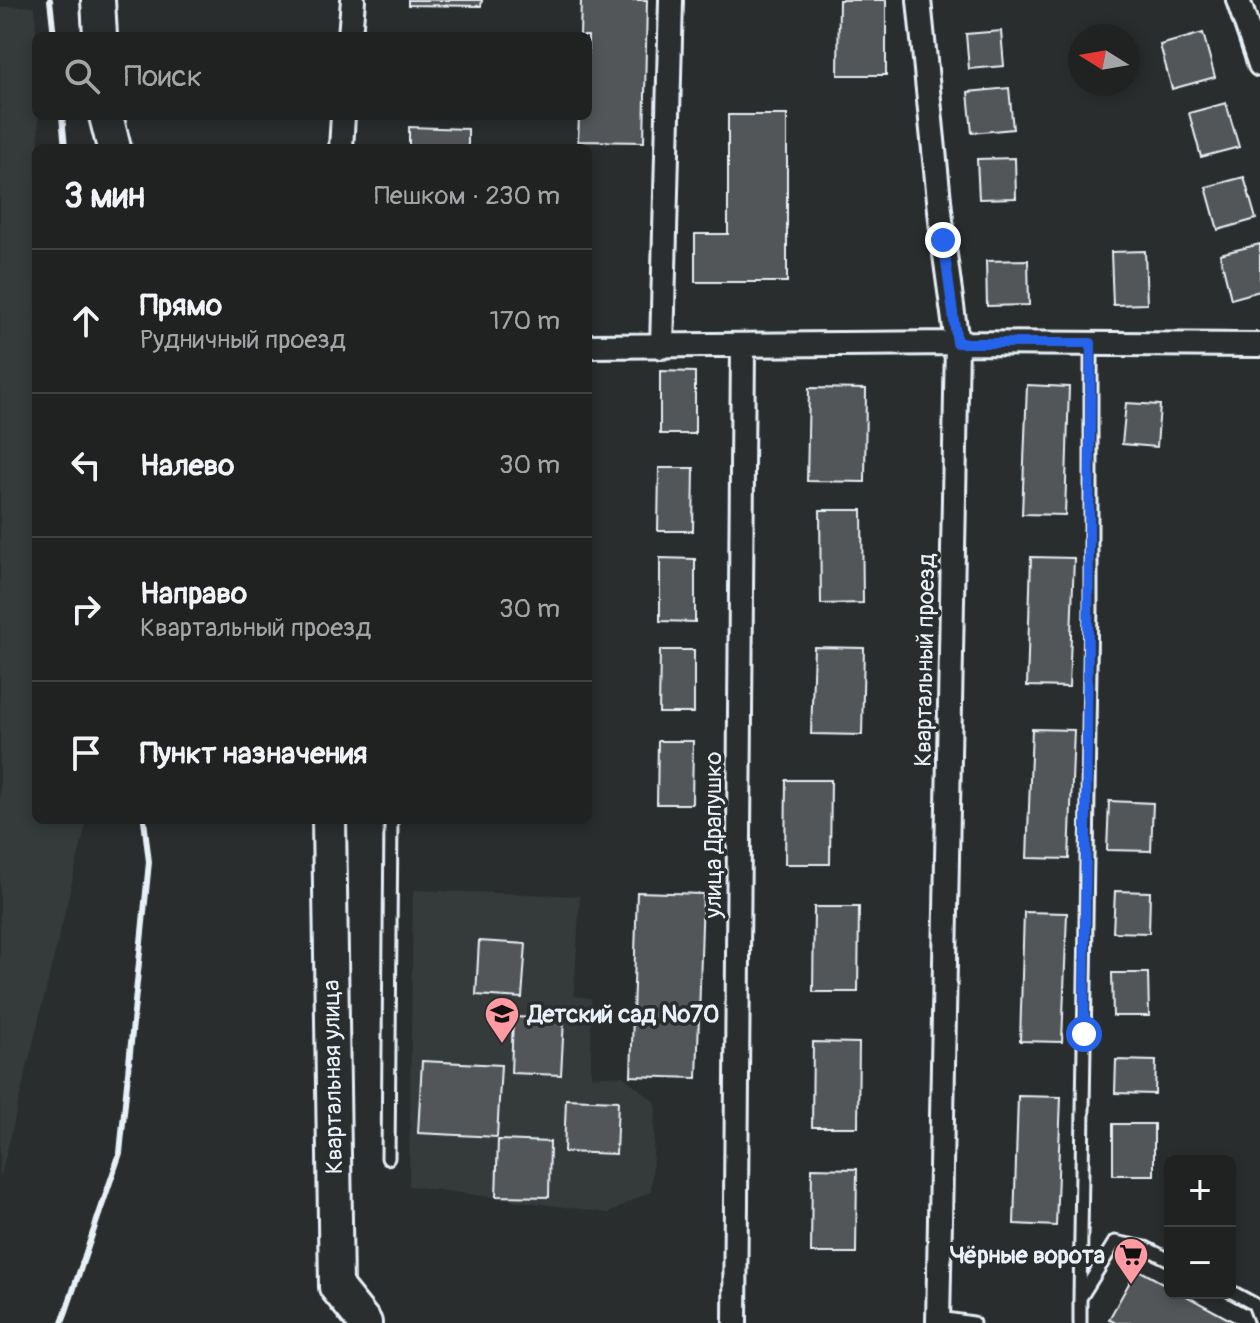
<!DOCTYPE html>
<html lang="ru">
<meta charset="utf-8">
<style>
:root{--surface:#202222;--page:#282a2a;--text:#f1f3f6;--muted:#a2a4a5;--line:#3d3f40}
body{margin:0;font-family:Pangolin,sans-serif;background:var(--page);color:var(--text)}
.controls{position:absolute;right:24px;bottom:24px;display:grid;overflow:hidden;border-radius:12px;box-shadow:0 4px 12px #0003}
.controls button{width:72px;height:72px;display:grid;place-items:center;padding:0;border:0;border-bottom:2px solid var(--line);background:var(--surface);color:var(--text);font:40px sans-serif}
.compass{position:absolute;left:1068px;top:24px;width:72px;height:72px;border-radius:50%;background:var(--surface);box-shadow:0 4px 12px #0003;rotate:281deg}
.stop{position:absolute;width:24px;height:24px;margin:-18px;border:6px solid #2563eb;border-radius:50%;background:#fff}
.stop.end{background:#2563eb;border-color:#fff;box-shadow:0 2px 8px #0008}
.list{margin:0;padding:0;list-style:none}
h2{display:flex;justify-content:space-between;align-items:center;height:104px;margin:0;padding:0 32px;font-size:34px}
h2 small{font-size:26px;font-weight:400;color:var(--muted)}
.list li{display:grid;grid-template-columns:52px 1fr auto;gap:24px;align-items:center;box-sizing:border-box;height:144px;padding:0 32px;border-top:2px solid var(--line)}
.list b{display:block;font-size:30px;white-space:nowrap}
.list p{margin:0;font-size:26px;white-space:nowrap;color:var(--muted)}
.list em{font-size:26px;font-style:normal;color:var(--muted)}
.icon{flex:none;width:44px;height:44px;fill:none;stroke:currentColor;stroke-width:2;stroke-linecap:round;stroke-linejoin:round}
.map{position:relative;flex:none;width:1260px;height:1323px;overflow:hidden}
.search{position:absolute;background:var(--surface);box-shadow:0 4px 12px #0003;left:32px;top:32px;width:560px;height:88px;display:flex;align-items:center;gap:20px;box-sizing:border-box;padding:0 28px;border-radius:12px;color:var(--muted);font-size:30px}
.panel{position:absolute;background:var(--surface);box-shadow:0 4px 12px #0003;left:32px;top:144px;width:560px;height:680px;border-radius:12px}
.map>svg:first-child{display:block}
.built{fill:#363a3b}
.building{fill:#535759;stroke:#e8f1f8;stroke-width:2}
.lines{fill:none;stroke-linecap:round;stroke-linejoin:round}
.lane-casing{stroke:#e8f1f8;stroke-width:17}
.street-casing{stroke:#e8f1f8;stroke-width:28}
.secondary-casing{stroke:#e8f1f8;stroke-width:38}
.lane{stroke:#2a2d2e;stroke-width:11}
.street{stroke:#2a2d2e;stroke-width:22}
.secondary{stroke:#2a2d2e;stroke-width:32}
.rail{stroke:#e8f1f8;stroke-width:6}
.route{stroke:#2563eb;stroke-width:10}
.labels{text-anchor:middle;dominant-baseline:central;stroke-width:7;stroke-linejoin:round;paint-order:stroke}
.street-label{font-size:24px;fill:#e8f1f8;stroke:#2a2d2e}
.poi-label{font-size:24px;font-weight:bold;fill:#e8f1f8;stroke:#2a2d2e;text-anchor:start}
</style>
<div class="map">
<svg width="1260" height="1323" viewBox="0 0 1260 1323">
<rect width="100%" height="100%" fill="#2a2d2e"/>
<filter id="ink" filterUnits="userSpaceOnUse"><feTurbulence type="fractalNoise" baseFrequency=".0125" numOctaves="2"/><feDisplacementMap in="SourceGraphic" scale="16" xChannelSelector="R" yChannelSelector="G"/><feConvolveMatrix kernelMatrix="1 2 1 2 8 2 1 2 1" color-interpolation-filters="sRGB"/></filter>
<g filter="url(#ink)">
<!-- built -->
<path class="built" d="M35 6 39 148H36V820H87L0 1179V7Z
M413 890 580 896 574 996 591 998V1076H623L656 1103 651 1191 609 1213 409 1186Z"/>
<!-- building -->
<path class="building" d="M408 0H482L481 6 408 5Z
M581 0H647L644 142 578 141 579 116H588V36H580Z
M839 0H886V75H838Z
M1001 31 1004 66 969 69 966 34Z
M1203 33 1215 77 1172 89 1160 45Z
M1009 88 1013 129 972 133 968 92Z
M1226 103 1239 147 1201 157 1189 113Z
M728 115H787V282H695V234H728Z
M409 127 468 129V148H409Z
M1015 158 1016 198 979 199 977 159Z
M1244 177 1256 219 1218 230 1206 187Z
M1260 244V291L1231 299 1220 254Z
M1145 251 1147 304 1113 305 1111 252Z
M1028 260 1029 305 987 306 986 261Z
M660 371 695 372V434H660Z
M1027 385 1069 387 1065 515 1022 514Z
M809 388 866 389 865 482 807 481Z
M1126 403 1160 405 1157 447 1122 444Z
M659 468H694L693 531H658Z
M820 510H862L863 603 821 604Z
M1031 557 1074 558 1069 687 1027 686Z
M660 558 695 559V622L660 621Z
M814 647 864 648 862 735 811 734Z
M660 650H694V713H659Z
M1032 729 1074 730 1069 859 1027 858Z
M658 741H693L692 804H657Z
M786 780H831L830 864H785Z
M1109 801 1153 803 1151 851 1107 850Z
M1115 891 1150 892 1149 933 1113 932Z
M637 892 703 894 697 1078 631 1076Z
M814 907H859L858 992H813Z
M1024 912 1067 913 1062 1042 1020 1041Z
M479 941 526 944 522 998 476 995Z
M1112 973H1148L1149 1016H1113Z
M513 1017 564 1019 561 1075 511 1073Z
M813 1042 859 1043 858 1127H812Z
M1116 1060 1156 1061 1155 1094 1115 1093Z
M422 1061 501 1065 497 1137 418 1133Z
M1018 1096 1061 1097 1056 1226 1014 1224Z
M566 1099 618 1101 616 1154 564 1152Z
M1113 1124H1154V1175H1113Z
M498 1140 550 1142 549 1197 496 1196Z
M812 1168 857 1169 856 1253H811Z
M1137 1269 1170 1287V1293H1181L1236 1323H1116L1109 1319Z"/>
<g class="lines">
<defs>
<path id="lane" d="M388 1158 391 820
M1230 1291 1254 1304 1260 1320
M1080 1298 1091 606V343
M939 1318 973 1323
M1080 1323V1298L1115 1242 1146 1248 1170 1260"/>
<path id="street" d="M919 0 943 240 957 343 938 1323
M1238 0 1260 65
M350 36 353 0
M341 148 343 116
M588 346 957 343 1260 345
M662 347 671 0
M735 1323 743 347"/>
<path id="secondary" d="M98 0 100 36
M106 116 114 148
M329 820 336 1287 365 1323"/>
</defs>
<!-- lane casing -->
<use href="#lane" class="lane-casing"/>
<!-- street casing -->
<use href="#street" class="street-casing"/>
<!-- secondary casing -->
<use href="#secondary" class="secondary-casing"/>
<!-- lane -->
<use href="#lane" class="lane"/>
<!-- street -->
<use href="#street" class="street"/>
<!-- secondary -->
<use href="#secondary" class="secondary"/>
<!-- rail -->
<path class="rail" d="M50 0 54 36
M62 116 65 148
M62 1323 120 1153 149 862 144 820"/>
</g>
</g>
<g class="lines" filter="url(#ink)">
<!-- route -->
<path class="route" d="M943 240 957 343H1091L1084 1034"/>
</g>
<!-- icons -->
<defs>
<symbol id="school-pin" viewBox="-11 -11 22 30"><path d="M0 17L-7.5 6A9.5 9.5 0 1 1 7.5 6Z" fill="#ff9aa2" stroke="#2a2d2e"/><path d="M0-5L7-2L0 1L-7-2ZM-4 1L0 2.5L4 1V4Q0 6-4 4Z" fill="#111"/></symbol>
<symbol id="supermarket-pin" viewBox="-11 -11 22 30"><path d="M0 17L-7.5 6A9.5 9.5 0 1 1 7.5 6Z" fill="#ff9aa2" stroke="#2a2d2e"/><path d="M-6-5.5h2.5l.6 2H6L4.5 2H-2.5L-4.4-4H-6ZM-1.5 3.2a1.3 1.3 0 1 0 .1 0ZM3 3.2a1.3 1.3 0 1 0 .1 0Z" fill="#111"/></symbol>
</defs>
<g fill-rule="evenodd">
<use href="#school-pin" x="482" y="994" width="40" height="54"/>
<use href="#supermarket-pin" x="1111" y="1235" width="40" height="54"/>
</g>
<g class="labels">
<!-- street labels -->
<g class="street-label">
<text transform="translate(925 660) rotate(-89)">Квартальный проезд</text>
<text transform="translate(713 835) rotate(-90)">улица Драпушко</text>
<text transform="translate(333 1077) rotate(-91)">Квартальная улица</text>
</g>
<!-- poi labels -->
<g class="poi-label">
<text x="528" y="1014">Детский сад №70</text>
<text x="1105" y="1255" text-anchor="end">Чёрные ворота</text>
</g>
</g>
</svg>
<div class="controls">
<button>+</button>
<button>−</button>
</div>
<svg class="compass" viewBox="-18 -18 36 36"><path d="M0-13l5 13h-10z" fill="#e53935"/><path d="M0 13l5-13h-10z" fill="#a2a4a5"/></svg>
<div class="stop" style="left:1084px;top:1034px"></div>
<div class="stop end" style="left:943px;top:240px"></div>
<div class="search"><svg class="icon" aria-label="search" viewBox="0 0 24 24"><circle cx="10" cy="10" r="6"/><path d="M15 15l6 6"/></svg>Поиск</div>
<section class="panel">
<h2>3 мин<small>Пешком · 230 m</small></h2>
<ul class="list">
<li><svg class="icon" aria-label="ahead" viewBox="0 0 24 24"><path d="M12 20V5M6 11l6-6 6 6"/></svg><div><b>Прямо</b><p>Рудничный проезд</p></div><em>170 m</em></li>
<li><svg class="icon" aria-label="left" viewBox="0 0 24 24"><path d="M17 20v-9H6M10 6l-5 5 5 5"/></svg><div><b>Налево</b></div><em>30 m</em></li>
<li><svg class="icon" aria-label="right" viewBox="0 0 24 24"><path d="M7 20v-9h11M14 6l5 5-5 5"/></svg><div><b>Направо</b><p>Квартальный проезд</p></div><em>30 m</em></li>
<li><svg class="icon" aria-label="arrive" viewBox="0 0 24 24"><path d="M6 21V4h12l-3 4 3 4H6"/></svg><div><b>Пункт назначения</b></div></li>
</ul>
</section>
</div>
